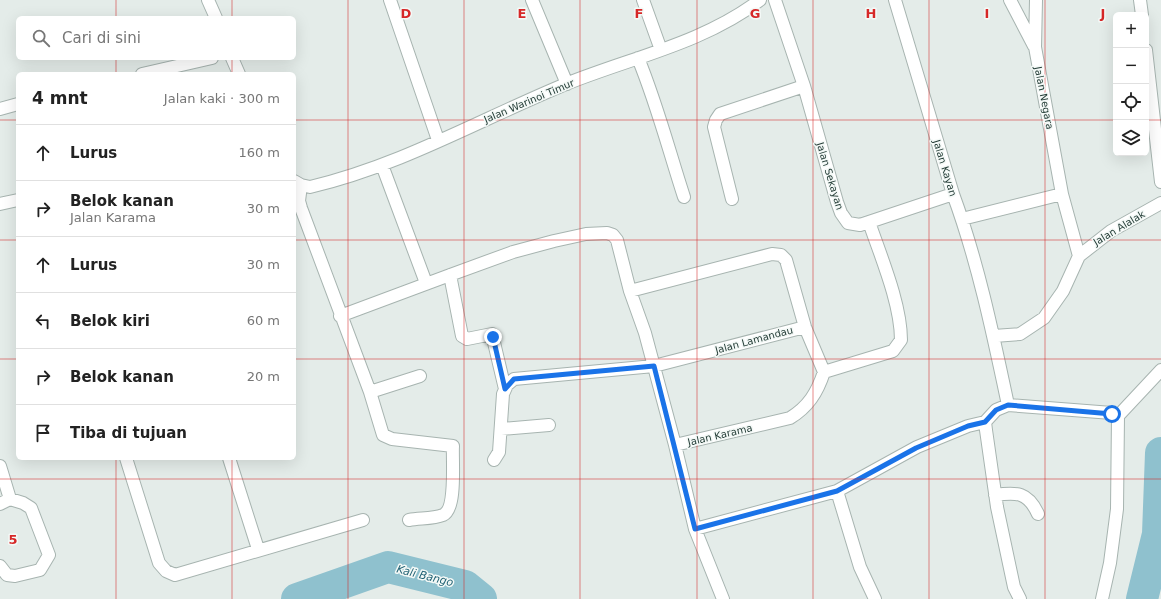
<!DOCTYPE html>
<html lang="id">
<meta charset="utf-8">
<style>
:root{--surface:#fff;--page:#f2f2f2;--text:#222;--muted:#767676;--line:#e0e0e0}
body{margin:0;font-family:"DejaVu Sans",sans-serif;background:var(--page);color:var(--text)}
.controls{position:absolute;right:12px;top:12px;display:grid;overflow:hidden;border-radius:6px;box-shadow:0 4px 16px #0002}
.controls button{width:36px;height:36px;display:grid;place-items:center;padding:0;border:0;border-bottom:1px solid var(--line);background:var(--surface);color:var(--text);font:20px sans-serif}
.stop{position:absolute;width:12px;height:12px;margin:-9px;border:3px solid #1a73e8;border-radius:50%;background:#fff}
.stop.end{background:#1a73e8;border-color:#fff;box-shadow:0 1px 4px #0008}
.list{margin:0;padding:0;list-style:none}
h2{display:flex;justify-content:space-between;align-items:center;height:52px;margin:0;padding:0 16px;font-size:17px}
h2 small{font-size:13px;font-weight:400;color:var(--muted)}
.list li{display:grid;grid-template-columns:26px 1fr auto;gap:12px;align-items:center;box-sizing:border-box;height:56px;padding:0 16px;border-top:1px solid var(--line)}
.list b{display:block;font-size:15px;white-space:nowrap}
.list p{margin:0;font-size:13px;white-space:nowrap;color:var(--muted)}
.list em{font-size:13px;font-style:normal;color:var(--muted)}
.icon{flex:none;width:22px;height:22px;fill:none;stroke:currentColor;stroke-width:2;stroke-linecap:round;stroke-linejoin:round}
.map{position:relative;flex:none;width:1161px;height:599px;overflow:hidden}
.search{position:absolute;background:var(--surface);box-shadow:0 4px 16px #0002;left:16px;top:16px;width:280px;height:44px;display:flex;align-items:center;gap:10px;box-sizing:border-box;padding:0 14px;border-radius:6px;color:var(--muted);font-size:15px}
.panel{position:absolute;background:var(--surface);box-shadow:0 4px 16px #0002;left:16px;top:72px;width:280px;height:388px;border-radius:6px}
.map>svg:first-child{display:block}
.lines{fill:none;stroke-linecap:round;stroke-linejoin:round}
.river{stroke:#8fc1ce;stroke-width:32}
.street-casing{stroke:#a7b4b0;stroke-width:14}
.street{stroke:#fff;stroke-width:12}
.route{stroke:#1a73e8;stroke-width:5}
.grid{fill:none;stroke:#d62828;stroke-width:1;stroke-opacity:0.55}
.labels{text-anchor:middle;dominant-baseline:central;stroke-width:3;stroke-linejoin:round;paint-order:stroke}
.street-label{font-size:10px;fill:#243d37;stroke:#f4f9f7}
.water-label{font-size:11px;font-style:italic;fill:#226375;stroke:#f4f9f7}
.grid-label{font-size:13px;text-anchor:middle;font-weight:bold;fill:#d62828;stroke:#f4f9f7;stroke-width:3;stroke-linejoin:round;paint-order:stroke}
</style>
<div class="map">
<svg width="1161" height="599" viewBox="0 0 1161 599">
<rect width="100%" height="100%" fill="#e4ece9"/>
<g class="lines">
<!-- river -->
<path class="river" d="M297 599 388 567 465 586 481 599
M1142 599 1158 534 1161 453"/>
<defs>
<path id="street" d="M208 0 216 18
M390 0 438 140
M532 0 567 84
M643 0 661 50
M775 0 804 86 837 202 841 213 848 223 860 225 953 194
M895 0 953 194C978 262 993 334 1008 405L996 410 985 422 986 430 997 507 1014 587 1020 599
M1010 0 1034 46
M1140 0 1142 15
M1146 50 1161 182
M232 58 239 74
M638 58C657 104 669 151 684 197
M142 74 212 58
M0 109 18 104
M382 165 426 283
M294 181 301 185 310 187C400 166 481 119 566 84 630 58 704 43 760 0
M301 185 299 201 301 208 370 392 383 435 392 439 453 446C452 460 457 509 443 515 433 519 420 518 409 520
M732 199 714 127 716 120 720 114 804 86
M0 204 18 200
M962 219 1062 194
M1079 256 1111 231 1161 203
M450 275 462 336 467 339 492 334 505 389
M630 291 772 254 781 255 786 260 805 327 824 372
M340 316 450 275 513 252 554 241 586 234 607 233 613 235 617 240 630 291 645 333 675 445 695 529 723 599
M994 336 1020 334 1044 318 1063 291 1079 256 1062 194 1035 47 1036 0
M824 372 893 351 901 340C901 304 881 257 869 222
M370 392 420 376
M1008 405 1112 413 1118 416
M1118 416 1161 370
M501 429 549 425
M675 445 790 418C808 407 817 393 824 372
M126 458 159 563 166 571 175 575 363 520
M229 458 258 549
M494 460 499 452 503 394 507 385 514 379 654 366 805 327
M0 466 10 499 0 504
M837 491 860 567 875 599
M995 495C1017 492 1028 492 1038 514
M695 529 837 491 917 447 968 426 985 422
M0 566 7 575 15 576 40 570 49 555 31 508 23 503 10 499
M1102 599 1110 563 1117 509 1118 416"/>
</defs>
<!-- street casing -->
<use href="#street" class="street-casing"/>
<!-- street -->
<use href="#street" class="street"/>
</g>
<g class="lines">
<!-- route -->
<path class="route" d="M493 337 505 389 514 379 654 366 695 529 837 491 916 448 968 426 985 422 996 410 1008 405 1112 414"/>
</g>
<!-- grid -->
<path class="grid" d="M116 0V18M232 0V18M348 0V599M464 0V599M580 0V599M697 0V599M813 0V599M929 0V599M1045 0V599M116 58V74M232 58V74M0 120H18M294 120H1116M1146 120H1161M0 240H18M294 240H1161M0 359H18M294 359H1161M116 458V599M232 458V599M0 479H1161"/>
<g class="labels">
<!-- street labels -->
<g class="street-label">
<text transform="translate(1044 98) rotate(79)">Jalan Negara</text>
<text transform="translate(529 101) rotate(-23)">Jalan Warinoi Timur</text>
<text transform="translate(945 168) rotate(73)">Jalan Kayan</text>
<text transform="translate(830 176) rotate(73)">Jalan Sekayan</text>
<text transform="translate(1119 228) rotate(-31)">Jalan Alalak</text>
<text transform="translate(754 340) rotate(-15)">Jalan Lamandau</text>
<text transform="translate(720 435) rotate(-13)">Jalan Karama</text>
</g>
<!-- water labels -->
<g class="water-label">
<text transform="translate(425 576) rotate(14)">Kali Bango</text>
</g>
</g>
<g class="grid-label">
<text x="406" y="18">D</text>
<text x="522" y="18">E</text>
<text x="639" y="18">F</text>
<text x="755" y="18">G</text>
<text x="871" y="18">H</text>
<text x="987" y="18">I</text>
<text x="1103" y="18">J</text>
<text x="13" y="544">5</text>
</g>
</svg>
<div class="controls">
<button>+</button>
<button>−</button>
<button><svg class="icon" aria-label="locate" viewBox="0 0 24 24"><circle cx="12" cy="12" r="6"/><path d="M12 2v4M12 18v4M2 12h4M18 12h4"/></svg></button>
<button><svg class="icon" aria-label="layers" viewBox="0 0 24 24"><path d="M12 4l9 5-9 5-9-5zM3 14l9 5 9-5"/></svg></button>
</div>
<div class="stop" style="left:1112px;top:414px"></div>
<div class="stop end" style="left:493px;top:337px"></div>
<div class="search"><svg class="icon" aria-label="search" viewBox="0 0 24 24"><circle cx="10" cy="10" r="6"/><path d="M15 15l6 6"/></svg>Cari di sini</div>
<section class="panel">
<h2>4 mnt<small>Jalan kaki · 300 m</small></h2>
<ul class="list">
<li><svg class="icon" aria-label="ahead" viewBox="0 0 24 24"><path d="M12 20V5M6 11l6-6 6 6"/></svg><div><b>Lurus</b></div><em>160 m</em></li>
<li><svg class="icon" aria-label="right" viewBox="0 0 24 24"><path d="M7 20v-9h11M14 6l5 5-5 5"/></svg><div><b>Belok kanan</b><p>Jalan Karama</p></div><em>30 m</em></li>
<li><svg class="icon" aria-label="ahead" viewBox="0 0 24 24"><path d="M12 20V5M6 11l6-6 6 6"/></svg><div><b>Lurus</b></div><em>30 m</em></li>
<li><svg class="icon" aria-label="left" viewBox="0 0 24 24"><path d="M17 20v-9H6M10 6l-5 5 5 5"/></svg><div><b>Belok kiri</b></div><em>60 m</em></li>
<li><svg class="icon" aria-label="right" viewBox="0 0 24 24"><path d="M7 20v-9h11M14 6l5 5-5 5"/></svg><div><b>Belok kanan</b></div><em>20 m</em></li>
<li><svg class="icon" aria-label="arrive" viewBox="0 0 24 24"><path d="M6 21V4h12l-3 4 3 4H6"/></svg><div><b>Tiba di tujuan</b></div></li>
</ul>
</section>
</div>
